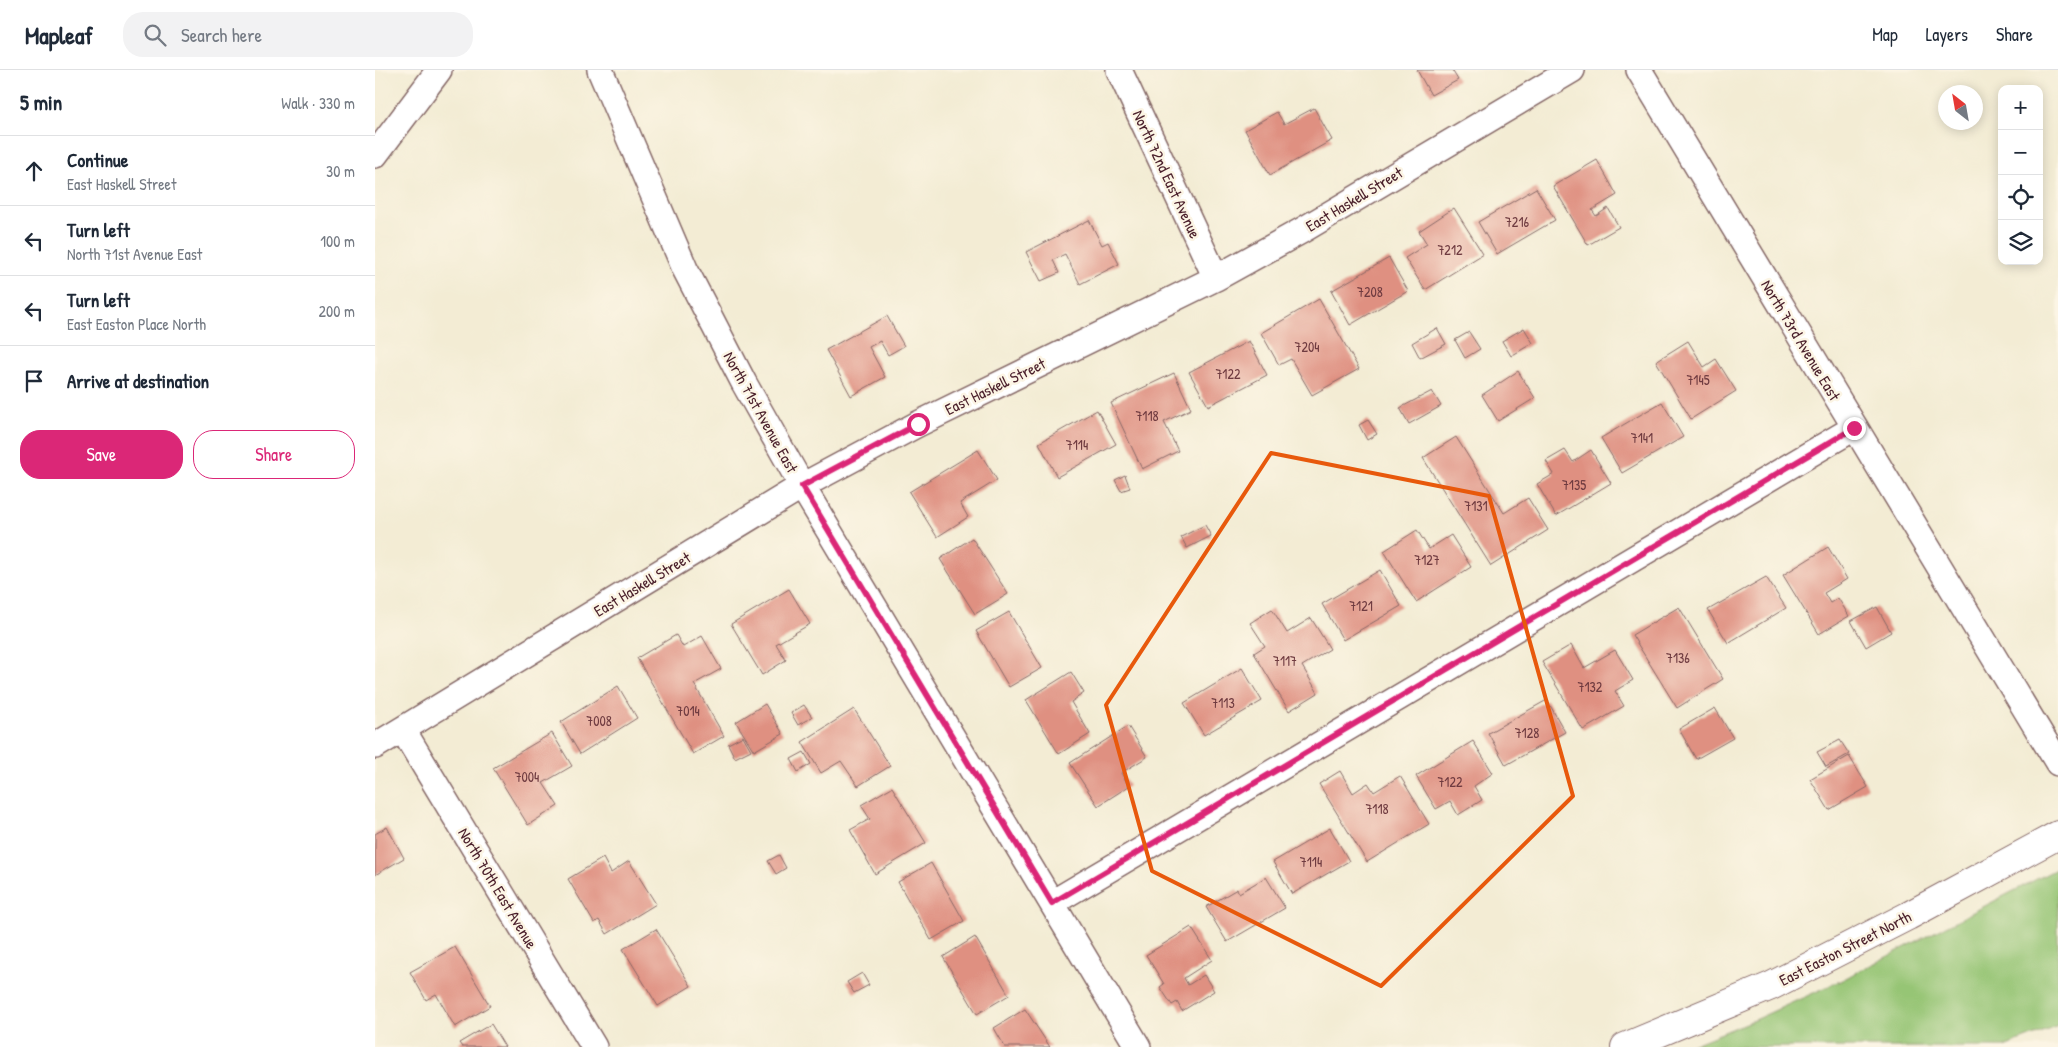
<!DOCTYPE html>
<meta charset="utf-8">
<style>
:root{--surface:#fff;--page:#f2f2f3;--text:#1f2937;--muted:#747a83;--line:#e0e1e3;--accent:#db2777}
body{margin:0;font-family:"Patrick Hand",sans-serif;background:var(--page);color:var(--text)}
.controls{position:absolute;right:15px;top:15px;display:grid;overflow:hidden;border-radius:10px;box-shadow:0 2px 12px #0003}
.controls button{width:45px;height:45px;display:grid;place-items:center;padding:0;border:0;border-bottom:1px solid var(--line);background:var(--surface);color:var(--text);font:25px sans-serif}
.compass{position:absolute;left:1563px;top:15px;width:45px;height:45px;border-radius:50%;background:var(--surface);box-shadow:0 2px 12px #0003;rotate:329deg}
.stop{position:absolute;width:15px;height:15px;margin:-11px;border:4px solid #db2777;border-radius:50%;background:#fff}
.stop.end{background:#db2777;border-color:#fff;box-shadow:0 1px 5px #0008}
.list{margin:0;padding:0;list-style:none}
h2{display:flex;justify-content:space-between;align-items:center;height:65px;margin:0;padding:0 20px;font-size:21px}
h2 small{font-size:16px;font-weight:400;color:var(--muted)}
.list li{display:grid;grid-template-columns:32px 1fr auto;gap:15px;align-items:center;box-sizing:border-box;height:70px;padding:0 20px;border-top:1px solid var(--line)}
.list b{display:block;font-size:19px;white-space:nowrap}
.list p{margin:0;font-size:16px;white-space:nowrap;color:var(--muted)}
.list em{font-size:16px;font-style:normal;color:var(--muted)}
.actions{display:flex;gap:10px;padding:15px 20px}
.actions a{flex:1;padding:11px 0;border:1px solid var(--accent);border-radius:20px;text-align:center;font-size:18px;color:var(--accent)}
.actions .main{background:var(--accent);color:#fff}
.icon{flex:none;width:28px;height:28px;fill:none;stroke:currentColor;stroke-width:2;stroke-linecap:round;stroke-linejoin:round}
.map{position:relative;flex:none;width:1683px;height:977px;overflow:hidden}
header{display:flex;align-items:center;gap:30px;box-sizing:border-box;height:70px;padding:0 25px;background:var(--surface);border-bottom:1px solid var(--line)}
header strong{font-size:24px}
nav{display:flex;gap:28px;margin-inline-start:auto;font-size:18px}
.search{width:350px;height:45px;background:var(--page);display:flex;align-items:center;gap:12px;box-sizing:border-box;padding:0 18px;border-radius:20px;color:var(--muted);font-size:19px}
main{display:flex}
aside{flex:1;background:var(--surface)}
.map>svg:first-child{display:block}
.green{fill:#96c574;stroke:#707250}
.building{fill:#df9081}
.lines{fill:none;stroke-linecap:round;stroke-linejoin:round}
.minor-casing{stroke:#856766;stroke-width:28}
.tertiary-casing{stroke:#856766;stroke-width:30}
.minor{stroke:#fff;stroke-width:25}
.tertiary{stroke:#fff;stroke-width:28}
.route{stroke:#db2777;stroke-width:6}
.marked{fill:none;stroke:#e8590c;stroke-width:4;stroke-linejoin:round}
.labels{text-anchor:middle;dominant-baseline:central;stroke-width:5;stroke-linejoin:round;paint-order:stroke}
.number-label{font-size:14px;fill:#6f3b40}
.street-label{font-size:16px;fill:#4a1f2b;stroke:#fcf5e5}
</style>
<header>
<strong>Mapleaf</strong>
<div class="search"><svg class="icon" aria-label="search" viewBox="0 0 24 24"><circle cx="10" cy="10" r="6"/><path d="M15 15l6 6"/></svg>Search here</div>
<nav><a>Map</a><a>Layers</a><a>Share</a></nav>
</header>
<main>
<aside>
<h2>5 min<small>Walk · 330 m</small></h2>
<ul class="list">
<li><svg class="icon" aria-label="ahead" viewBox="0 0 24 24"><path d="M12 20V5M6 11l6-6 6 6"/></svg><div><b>Continue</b><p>East Haskell Street</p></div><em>30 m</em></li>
<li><svg class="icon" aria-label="left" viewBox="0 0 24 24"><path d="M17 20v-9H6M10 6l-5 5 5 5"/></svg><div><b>Turn left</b><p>North 71st Avenue East</p></div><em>100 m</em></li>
<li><svg class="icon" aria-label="left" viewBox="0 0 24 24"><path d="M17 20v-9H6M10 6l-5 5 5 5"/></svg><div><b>Turn left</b><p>East Easton Place North</p></div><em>200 m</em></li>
<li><svg class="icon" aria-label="arrive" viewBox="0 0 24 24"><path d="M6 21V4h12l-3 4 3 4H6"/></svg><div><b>Arrive at destination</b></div></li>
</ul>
<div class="actions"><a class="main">Save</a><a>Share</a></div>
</aside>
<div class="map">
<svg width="1683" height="977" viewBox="0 0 1683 977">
<rect width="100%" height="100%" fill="#fcf5e5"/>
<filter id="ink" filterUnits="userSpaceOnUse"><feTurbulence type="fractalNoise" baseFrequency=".02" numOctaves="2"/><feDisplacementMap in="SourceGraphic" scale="10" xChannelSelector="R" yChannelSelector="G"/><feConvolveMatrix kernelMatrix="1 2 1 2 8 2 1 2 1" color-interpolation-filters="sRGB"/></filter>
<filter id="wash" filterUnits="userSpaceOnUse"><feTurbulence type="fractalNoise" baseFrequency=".0096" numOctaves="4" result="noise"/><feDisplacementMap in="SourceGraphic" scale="20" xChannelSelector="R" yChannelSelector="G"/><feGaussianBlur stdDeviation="1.12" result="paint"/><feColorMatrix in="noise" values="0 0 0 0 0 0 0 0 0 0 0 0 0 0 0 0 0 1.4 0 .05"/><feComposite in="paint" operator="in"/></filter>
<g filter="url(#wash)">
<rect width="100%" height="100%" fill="#f3ecd4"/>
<!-- green -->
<path class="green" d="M1683 798V956L1629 977H1312L1379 950 1467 910Z"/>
<g id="blocks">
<!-- building -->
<path class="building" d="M1042 0H1077L1083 10 1056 25Z
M939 38 957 70 895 105 870 60 902 42 909 54Z
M1222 90 1242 125 1217 140 1221 146 1233 138 1244 157 1213 175 1178 116Z
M1161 118 1180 150 1122 184 1103 152Z
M1079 138 1108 184 1050 220 1030 188 1052 174 1044 161Z
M714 150 727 175 733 172 744 194 705 214 690 184 678 190 684 203 666 211 651 182Z
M1014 188 1033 221 975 255 956 221Z
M944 229 984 299 937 325 916 289 904 295 886 263Z
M512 246 529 276 513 285 505 271 494 277 510 307 476 326 451 280Z
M1062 258 1071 274 1045 288 1037 273Z
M1149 258 1158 273 1136 286 1127 271Z
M1094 262 1105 279 1090 288 1080 270Z
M874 271 892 305 833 336 814 302Z
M1313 271 1329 297 1341 289 1361 321 1316 349 1281 291Z
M1143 301 1160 328 1123 351 1107 325Z
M799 303 816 339 789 352 803 381 767 399 736 333Z
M1057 321 1066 336 1034 354 1025 338Z
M1287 332 1308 367 1247 403 1226 368Z
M722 340 741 374 682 407 664 373Z
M993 350 1002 364 992 370 984 355Z
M1081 367 1129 443 1153 428 1173 460 1116 496 1048 388Z
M603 380 622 410 585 433 593 447 562 467 534 422Z
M1190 380 1198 392 1216 380 1236 413 1181 446 1162 414 1179 404 1171 391Z
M750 405 755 418 746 421 740 410Z
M830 455 836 466 812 478 806 467Z
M1042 460 1054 479 1076 465 1096 497 1041 532 1009 481Z
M597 468 633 524 600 544 565 489Z
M1453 477 1472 509 1449 523 1455 533 1463 528 1474 546 1444 564 1408 505Z
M1005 500 1026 536 968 570 947 534Z
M1391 507 1411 538 1353 573 1333 540Z
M414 519 435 554 401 574 411 590 387 605 356 554Z
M1304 537 1348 609 1302 638 1257 565Z
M1502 537 1516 562 1491 577 1476 551Z
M897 539 912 563 936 548 955 579 927 596 943 623 914 641 879 583 890 576 875 553Z
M634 542 667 598 634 617 601 561Z
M301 565 308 577 327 566 346 599 319 614 349 666 318 684 262 588Z
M1196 575 1209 598 1240 580 1258 610 1240 621 1249 636 1208 660 1167 592Z
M867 598 887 631 829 665 809 633Z
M696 602 709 623 696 632 715 664 684 684 651 630Z
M243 616 262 648 205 684 186 652Z
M1172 630 1190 662 1131 695 1113 663Z
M390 634 408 664 379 681 361 652Z
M429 635 437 647 423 655 416 643Z
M1340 638 1358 668 1321 689 1304 659Z
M479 639 515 696 483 716 466 691 446 703 427 672Z
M753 656 772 687 746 703 754 716 723 736 695 693Z
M177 663 197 696 168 713 183 736 153 755 118 698Z
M368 666 376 680 360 688 353 674Z
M1465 670 1474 684 1451 697 1442 682Z
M1098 671 1118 703 1099 716 1107 730 1083 745 1075 731 1061 739 1041 706Z
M429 682 436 694 423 702 416 689Z
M1474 686 1493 717 1454 740 1435 709Z
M965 701 978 723 993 713 999 722 1025 706 1054 754 992 792 944 714Z
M517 717 551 773 500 804 475 760 495 749 486 735Z
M12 757 29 788 0 805V764Z
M955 758 974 791 917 824 898 792Z
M404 785 411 798 401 804 393 791Z
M228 788 236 803 254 791 281 834 232 864 224 850 219 853 193 809Z
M556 793 589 851 556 870 523 812Z
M891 807 910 838 852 872 831 837 862 819 864 823Z
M816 857 837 890 809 908 813 915 829 905 839 921 807 941 802 932 797 935 785 917 789 914 771 885Z
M281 859 316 916 283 936 248 879Z
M600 867 634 925 602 944 568 887Z
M80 877 115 936 80 957 61 924 51 930 35 902Z
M487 903 494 915 479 923 472 912Z
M650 939 675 977H630L619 958Z
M116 954 130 977H87L84 973Z"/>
</g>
</g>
<g filter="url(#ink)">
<use href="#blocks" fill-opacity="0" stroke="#856766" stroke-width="1"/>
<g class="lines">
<defs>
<path id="minor" d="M225 0 310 199 369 313 427 416 763 977
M744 0 841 208
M1264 0 1683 693
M0 85 64 0
M28 660 219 977
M0 676 427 416 543 354 841 208 926 161 1197 0
M677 833 1479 358"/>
<path id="tertiary" d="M1250 977 1396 916 1533 846 1683 765"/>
</defs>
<!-- minor casing -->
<use href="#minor" class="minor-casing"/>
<!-- tertiary casing -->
<use href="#tertiary" class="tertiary-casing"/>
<!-- minor -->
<use href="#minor" class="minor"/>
<!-- tertiary -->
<use href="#tertiary" class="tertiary"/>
</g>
</g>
<g class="lines" filter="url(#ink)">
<!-- route -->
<path class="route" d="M543 354 427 416 677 833 1479 358"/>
</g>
<!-- marked area -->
<path class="marked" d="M896 383 1114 426 1198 726 1006 916 777 801 731 635Z"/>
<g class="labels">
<!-- number labels -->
<g class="number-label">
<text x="1142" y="151">7216</text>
<text x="1075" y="179">7212</text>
<text x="995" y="221">7208</text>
<text x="932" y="276">7204</text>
<text x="853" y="303">7122</text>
<text x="1323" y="309">7145</text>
<text x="772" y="345">7118</text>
<text x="1267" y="367">7141</text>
<text x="702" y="374">7114</text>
<text x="1199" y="414">7135</text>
<text x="1101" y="435">7131</text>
<text x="1052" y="489">7127</text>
<text x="986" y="535">7121</text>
<text x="1303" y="587">7136</text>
<text x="910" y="590">7117</text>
<text x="1215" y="616">7132</text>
<text x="848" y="632">7113</text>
<text x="313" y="640">7014</text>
<text x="224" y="650">7008</text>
<text x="1152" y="662">7128</text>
<text x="152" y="706">7004</text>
<text x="1075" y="711">7122</text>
<text x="1002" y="738">7118</text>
<text x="936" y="791">7114</text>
</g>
<!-- street labels -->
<g class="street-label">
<text transform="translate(792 104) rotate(65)">North 72nd East Avenue</text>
<text transform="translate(979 129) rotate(-31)">East Haskell Street</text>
<text transform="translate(1426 270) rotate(59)">North 73rd Avenue East</text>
<text transform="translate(620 316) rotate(-26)">East Haskell Street</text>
<text transform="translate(386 342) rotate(61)">North 71st Avenue East</text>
<text transform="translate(267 514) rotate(-31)">East Haskell Street</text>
<text transform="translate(123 818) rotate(59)">North 70th East Avenue</text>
<text transform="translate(1470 878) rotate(-27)">East Easton Street North</text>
</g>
</g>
</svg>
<div class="controls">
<button>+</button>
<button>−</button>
<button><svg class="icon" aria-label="locate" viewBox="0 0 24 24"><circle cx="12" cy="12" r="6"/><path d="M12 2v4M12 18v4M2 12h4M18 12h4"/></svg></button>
<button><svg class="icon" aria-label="layers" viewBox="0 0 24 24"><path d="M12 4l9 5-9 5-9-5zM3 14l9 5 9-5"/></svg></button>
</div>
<svg class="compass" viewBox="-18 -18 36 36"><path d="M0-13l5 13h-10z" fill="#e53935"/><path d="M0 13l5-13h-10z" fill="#747a83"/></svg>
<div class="stop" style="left:543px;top:354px"></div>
<div class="stop end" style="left:1479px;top:358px"></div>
</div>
</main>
